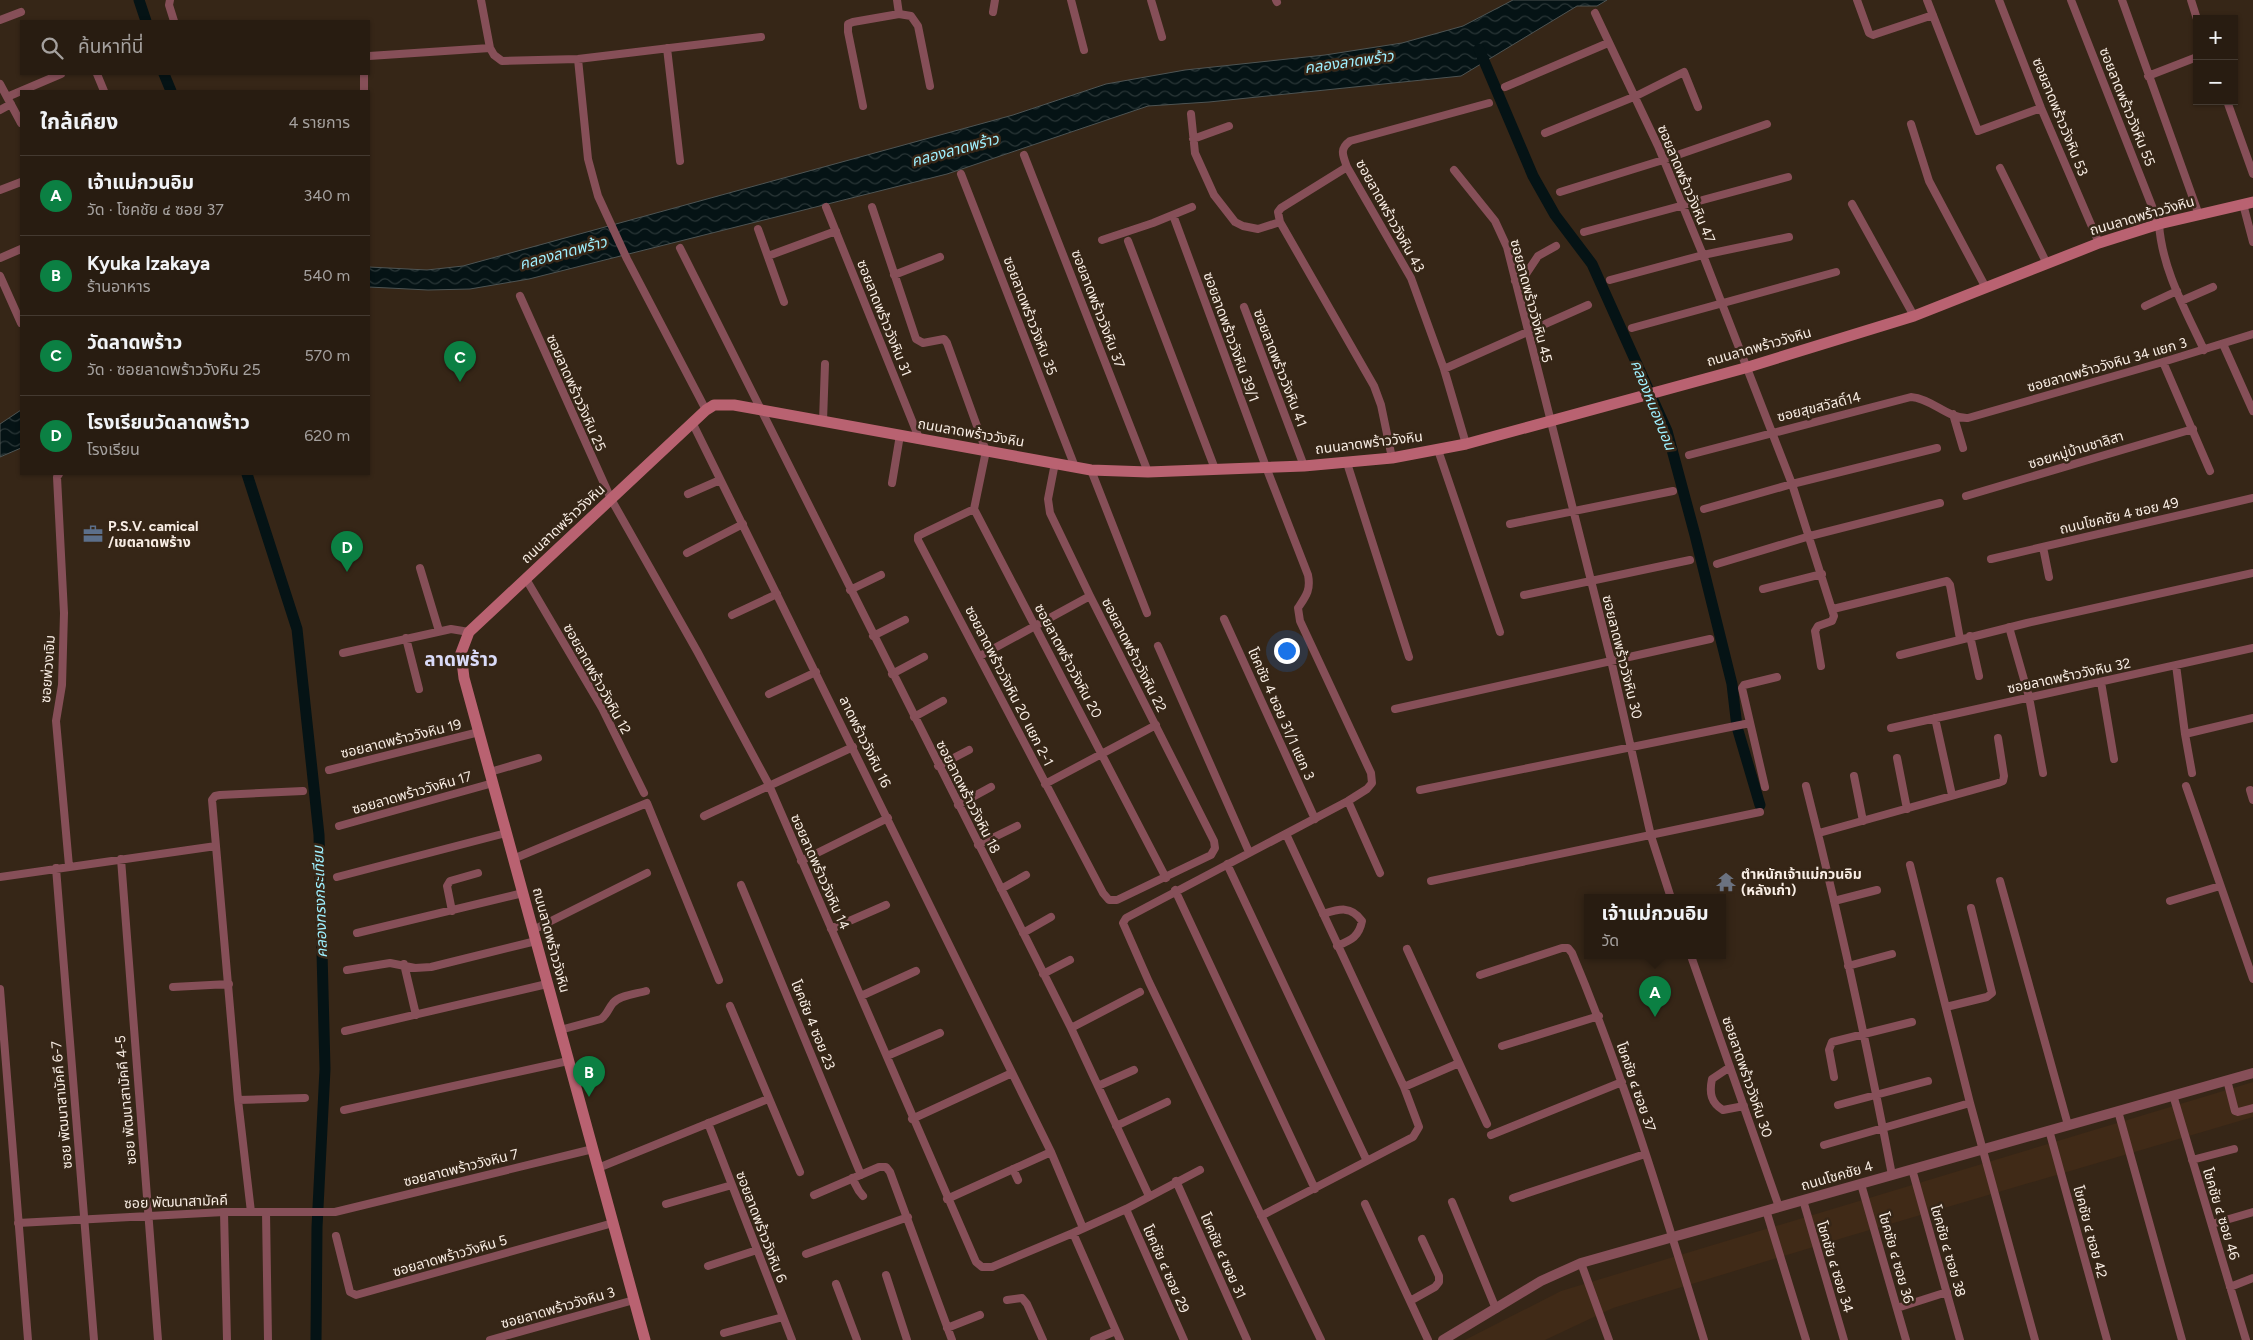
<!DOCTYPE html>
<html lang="th">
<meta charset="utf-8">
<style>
:root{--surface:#281c11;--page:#34291f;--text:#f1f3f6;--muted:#a5a19f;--line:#443a31;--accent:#0b8043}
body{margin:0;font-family:Figtree,"Noto Sans Thai",sans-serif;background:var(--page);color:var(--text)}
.controls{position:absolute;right:15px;top:15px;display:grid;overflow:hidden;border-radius:0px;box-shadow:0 1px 4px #0004}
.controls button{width:45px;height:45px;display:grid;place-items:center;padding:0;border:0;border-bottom:1px solid var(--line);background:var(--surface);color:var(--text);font:25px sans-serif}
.you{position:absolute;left:1286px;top:650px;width:18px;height:18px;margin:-12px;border:4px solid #fff;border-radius:50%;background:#1a73e8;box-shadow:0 0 0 8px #1a73e833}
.badge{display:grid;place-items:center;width:32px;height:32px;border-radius:50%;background:var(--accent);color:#fff;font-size:16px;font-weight:700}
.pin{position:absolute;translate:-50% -41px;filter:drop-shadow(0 1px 2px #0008)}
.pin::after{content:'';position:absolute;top:26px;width:18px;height:15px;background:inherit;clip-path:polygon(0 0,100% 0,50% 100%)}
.popup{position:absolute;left:1584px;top:894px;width:142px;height:65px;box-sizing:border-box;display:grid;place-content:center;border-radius:0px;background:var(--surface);filter:drop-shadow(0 1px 4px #0005);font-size:16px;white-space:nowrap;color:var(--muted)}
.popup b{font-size:19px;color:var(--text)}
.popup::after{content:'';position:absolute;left:50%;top:100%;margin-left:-10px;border:10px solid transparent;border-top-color:var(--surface)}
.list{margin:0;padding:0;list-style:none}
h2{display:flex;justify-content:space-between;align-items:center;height:65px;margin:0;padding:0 20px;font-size:21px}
h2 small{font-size:16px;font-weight:400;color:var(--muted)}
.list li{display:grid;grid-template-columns:32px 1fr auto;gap:15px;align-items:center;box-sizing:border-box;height:80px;padding:0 20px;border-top:1px solid var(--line)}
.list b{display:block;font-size:19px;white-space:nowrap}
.list p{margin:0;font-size:16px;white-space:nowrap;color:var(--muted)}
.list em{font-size:16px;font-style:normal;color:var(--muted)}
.icon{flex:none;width:28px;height:28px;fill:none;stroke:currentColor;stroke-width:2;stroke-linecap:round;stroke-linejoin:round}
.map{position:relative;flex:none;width:2253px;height:1340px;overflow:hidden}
.search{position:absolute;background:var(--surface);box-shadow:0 1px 4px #0004;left:20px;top:20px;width:350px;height:55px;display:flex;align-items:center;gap:12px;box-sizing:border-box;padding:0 18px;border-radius:0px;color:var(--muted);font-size:19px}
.panel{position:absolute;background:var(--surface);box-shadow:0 1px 4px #0004;left:20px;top:90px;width:350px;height:385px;border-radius:0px}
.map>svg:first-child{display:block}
.built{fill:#402a17}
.water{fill:url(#water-waves);stroke:#4e5453}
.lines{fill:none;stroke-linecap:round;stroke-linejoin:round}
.canal{stroke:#051315;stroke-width:11}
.minor{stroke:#864f58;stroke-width:8}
.tertiary{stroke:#864f58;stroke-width:10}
.secondary{stroke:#b96271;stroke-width:11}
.labels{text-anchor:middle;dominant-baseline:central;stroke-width:5;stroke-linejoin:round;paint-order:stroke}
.street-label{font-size:14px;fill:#f8ede4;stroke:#362617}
.poi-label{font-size:14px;font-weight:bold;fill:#f8ede4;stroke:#362617;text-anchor:start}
.water-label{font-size:15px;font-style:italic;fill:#9ff0ff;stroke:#362617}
.district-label{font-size:19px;font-weight:bold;fill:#dadbf8;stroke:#362617}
</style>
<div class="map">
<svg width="2253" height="1340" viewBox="0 0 2253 1340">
<defs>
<pattern id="water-waves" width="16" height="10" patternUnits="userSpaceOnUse" patternTransform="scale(1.25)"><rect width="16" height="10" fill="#051315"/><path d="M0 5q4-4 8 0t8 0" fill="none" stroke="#2a3637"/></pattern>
</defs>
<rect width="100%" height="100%" fill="#362617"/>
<!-- built -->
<path class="built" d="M2253 1082V1117L1846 1237 1613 1308 1545 1340H1465L1561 1291Z"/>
<!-- water -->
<path class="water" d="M1513 0H1607L1597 6H1577L1461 76 1209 102 1148 106 947 174 529 279 470 289 428 290 369 287V267L427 270 463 266 1013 115 1106 84 1185 70 1325 55 1402 43 1463 26Z
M21 410V448L0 457V424Z"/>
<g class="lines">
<!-- canal -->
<path class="canal" d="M139 0 146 21
M1479 49 1533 176 1555 215 1592 264 1667 431 1695 535 1732 684 1737 727 1760 805
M164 74 171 91
M247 474 297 629 319 835 325 1069 317 1227 316 1340"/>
<!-- minor -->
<path class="minor" d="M170 0 169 5 174 21
M481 0 490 48 494 55 502 61 578 59 761 37
M897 0 899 14
M1071 0 1084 50
M1151 0 1162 37
M1276 0 1277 2
M1857 0 1869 33 1873 35 1933 15
M1927 0 1978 131 2041 108
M1999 0 2041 108 2099 243
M2071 0 2159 224C2162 269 2185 309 2204 350
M2122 0 2199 215
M2191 0 2197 19
M993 12 995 0
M1595 13 1658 146 1703 255 1792 484 1834 616 1832 621 1818 626 1815 631 1821 666
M0 20 21 12
M667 48 680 161
M369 56 490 48
M578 59 588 159 598 196 627 259 706 410
M97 74 104 91
M2148 76 2197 57
M0 84 21 123
M1505 87 1608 43
M364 91V74
M7 97 61 74
M2227 101 2253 174
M863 106 848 32V24L853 22 899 14 911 16 918 26 930 86
M0 110 11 104
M1191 114 1195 153 1214 195 1235 222 1243 226 1258 229 1280 222
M1911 124 1929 181 1986 288
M1545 133 1636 96 1684 72 1698 107
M1193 139 1229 126
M1024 155 1148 472
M1347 167 1281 208 1278 212 1280 222 1374 386 1381 405 1392 458
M2000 168 2047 264
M1454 170 1495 221 1507 247 1611 660 1651 836 1671 898
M961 174 1075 467
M0 190 21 182
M1560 192 1663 160 1767 124
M1852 204 1914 316
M2243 204 2253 242
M826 207 919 438
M872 207 916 339 923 343 944 339 947 343 986 451 974 509 1166 878
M1173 215 1266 467 1308 575C1311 590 1306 596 1298 608L1300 621 1371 773 1372 783 1367 789 1348 801 1126 918 1123 923 1149 982 1321 1340
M758 229 784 302
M1584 232 1788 177
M1102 240 1153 223 1192 207
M1128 241 1215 469
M680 248 1071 1028 1149 1196
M768 256 836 231
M0 258 21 249
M894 275 940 257
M0 276 21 323
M1610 280 1703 255 1789 237
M1515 281 1526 274 1538 256 1556 246
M520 296 611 499 697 651 769 785 976 1262 982 1267H992L1073 1233 1126 1209 1200 1170
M2181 301 2213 287
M2145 306 2177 291
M1244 307 1304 466
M1632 328 1836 272
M2223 344 2253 411
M2163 362 2210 471
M1444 369 1588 305
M1953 414 1963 448
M823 421 825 364
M692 422 1051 1152 1083 1228
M1466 444 1444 369 1411 278 1347 167C1343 156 1339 149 1350 141L1489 103
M1438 450 1500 632
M1689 455 1911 397C1931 398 1948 419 1968 418L2163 362 2253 334
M1347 463 1409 657
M1091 470 1147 613
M59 474 57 477 64 613 62 685 56 721 69 866
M892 483 900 435
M688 494 720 480
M1966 496 2193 429
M974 509 922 534 918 536V540L1103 893 1109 900H1117L1211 855 1215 848 1214 841 1090 596 1050 513 1048 499 1055 463
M1704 509 1792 484 1937 448
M1510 524 1673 491
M2043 547 2049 577
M687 553 743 524
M1991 559 2253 498
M1717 564 1810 536 1940 503
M420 568 439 631
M526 579 602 708 644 793
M1763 589 1822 574
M850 590 881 575
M1524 595 1690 560
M1833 609 1947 581 1950 585 1960 639
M732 615 777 594
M1224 619 1315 819
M2009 627 2029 697 2043 773
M873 636 905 620
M1970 636 1979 676
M406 638 419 689
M1158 646 1249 852
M343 653 451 629 469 632
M1900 655 2027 623 2253 573
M980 656 1090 596
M2176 665 2185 734 2192 773
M892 674 924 657
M2101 682 2114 759
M769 694 816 672
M1395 709 1710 639
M914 717 943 701
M1935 718 1952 795
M1891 728 2253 648
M2185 734 2253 718
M1897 758 1907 809
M938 766 969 750
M329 770 479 732
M490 772 538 758
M1854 776 1863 821
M1045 784 1156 725
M1806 786C1839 915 1867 1045 1892 1175
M2186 786 2253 979
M1765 787 1742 688 1744 685 1777 677
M1420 790 1750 723
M2250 790 2253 800
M1348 801 1380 873
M958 805 991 787
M704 816 853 747
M339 826 493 783
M1819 833 1998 783 2003 781 2004 776 1998 738
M978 845 1017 826
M121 859 158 1340
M513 859 647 803 719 980
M801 861 888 818
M1227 864 1367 1161
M1910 865 1970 1103 2035 1340
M56 868 94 1340
M0 877 216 846
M337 877 506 833
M1431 881 1760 812
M2000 881 2068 1125
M741 885 861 1175
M1001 889 1026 875
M1175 890 1315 1189
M1834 901 1877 890
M2170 901 2220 886
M452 911 447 886 450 881 478 873
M1323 914C1339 909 1351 905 1362 921 1359 937 1351 940 1337 946
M831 929 886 905
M533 930 647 873
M357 933 523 893
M1023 933 1051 917
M1407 949 1487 1124
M1691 956 1779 1207
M404 964 416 1015
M1848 966 1892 954
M347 970 390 963 415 968 431 967 536 941
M1043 974 1070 960
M1480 975 1562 948H1568L1572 953C1625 1079 1664 1210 1704 1340
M173 987 229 984
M0 989 28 1340
M861 996 916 971
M730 1006 800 1172
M1946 1007 1987 997 1992 993 1971 908
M1071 1028 1140 992
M560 1030 601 1019C607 1015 608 1009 613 1003 620 995 636 994 646 991
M345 1031 547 984
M1502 1046 1599 1016
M887 1056 940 1033
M1730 1067 1712 1079C1709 1093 1711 1103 1723 1110L1744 1106
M1834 1077 1829 1050 1832 1042 1912 1022
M2227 1080 2235 1111 2238 1112 2253 1108
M1098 1086 1134 1070
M1404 1087 1459 1063
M2173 1095 2246 1340
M238 1100 305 1098
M1838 1105 1928 1081
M344 1110 568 1061
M2118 1111 2182 1340
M912 1119 1012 1073
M708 1123 792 1340
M1116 1126 1167 1102
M2049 1130 2107 1340
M1491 1135 1622 1082
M1824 1145 1970 1103
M2192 1160 2234 1149
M598 1168 768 1099
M1013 1169 1018 1180
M1912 1169 1960 1340
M852 1178 859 1191 863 1196
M1176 1181 1247 1340
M1861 1184 1906 1340
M814 1195 879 1167H886L890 1172 952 1340
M1513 1198 1645 1154
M947 1199 1051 1152
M1803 1200 1844 1340
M1452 1202 1496 1309
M666 1204 732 1185
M1365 1204 1428 1340
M1126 1209 1184 1340
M1766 1210 1806 1340
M224 1212 227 1340
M251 1212 238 1100 212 800 215 796 220 795 303 791
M266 1212 268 1340
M1261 1216 1413 1137 1419 1127 1404 1087 1286 834
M18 1223 224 1212H335L593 1149
M2212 1224 2253 1212
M1073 1233 1120 1340
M336 1236 350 1292 356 1295 613 1223
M806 1254 908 1217
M1581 1263 1609 1340
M708 1266 757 1250
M886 1275 907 1340
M836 1284 857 1340
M2230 1287 2253 1278
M1007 1300 1022 1298 1027 1304 1043 1340
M1410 1301 1435 1287 1439 1282V1276L1422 1239
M1897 1308 1947 1292
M947 1328 980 1315
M724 1333 783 1317
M490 1340 634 1300
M1094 1340 1116 1331"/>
<!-- tertiary -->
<path class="tertiary" d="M1443 1340 1541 1281 1581 1263 2253 1073"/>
<!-- secondary -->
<path class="secondary" d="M645 1340 464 678 461 653 469 632 706 410 714 405H734L1091 470 1148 472 1304 466 1392 458 1466 444 1745 368 1914 316 2099 243 2159 224 2253 202"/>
</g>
<!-- icons -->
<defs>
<symbol id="office-bare" viewBox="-9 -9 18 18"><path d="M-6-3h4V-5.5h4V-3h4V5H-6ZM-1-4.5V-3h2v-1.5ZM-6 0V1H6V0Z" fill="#5c6f8a" stroke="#362617" stroke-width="2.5" paint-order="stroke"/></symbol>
<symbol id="temple-bare" viewBox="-9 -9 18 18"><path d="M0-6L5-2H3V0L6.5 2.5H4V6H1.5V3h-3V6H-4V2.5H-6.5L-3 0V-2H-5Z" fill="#6b7280" stroke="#362617" stroke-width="2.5" paint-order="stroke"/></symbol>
</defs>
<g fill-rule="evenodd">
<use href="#office-bare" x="79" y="520" width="28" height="28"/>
<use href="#temple-bare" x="1712" y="868" width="28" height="28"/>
</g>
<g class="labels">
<!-- street labels -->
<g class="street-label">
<text transform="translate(2127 107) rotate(68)">ซอยลาดพร้าววังหิน 55</text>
<text transform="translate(2060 117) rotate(68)">ซอยลาดพร้าววังหิน 53</text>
<text transform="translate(1686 184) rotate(67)">ซอยลาดพร้าววังหิน 47</text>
<text transform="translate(1390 216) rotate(61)">ซอยลาดพร้าววังหิน 43</text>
<text transform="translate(2142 216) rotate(-16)">ถนนลาดพร้าววังหิน</text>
<text transform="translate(1531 301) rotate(75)">ซอยลาดพร้าววังหิน 45</text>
<text transform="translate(1098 309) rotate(69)">ซอยลาดพร้าววังหิน 37</text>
<text transform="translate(1030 316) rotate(69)">ซอยลาดพร้าววังหิน 35</text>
<text transform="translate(884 318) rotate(68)">ซอยลาดพร้าววังหิน 31</text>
<text transform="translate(1231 337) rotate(70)">ซอยลาดพร้าววังหิน 39/1</text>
<text transform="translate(1759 347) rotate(-16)">ถนนลาดพร้าววังหิน</text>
<text transform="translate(2107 365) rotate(-16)">ซอยลาดพร้าววังหิน 34 แยก 3</text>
<text transform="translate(1280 368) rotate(69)">ซอยลาดพร้าววังหิน 41</text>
<text transform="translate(576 393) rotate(66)">ซอยลาดพร้าววังหิน 25</text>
<text transform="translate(1819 407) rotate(-14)">ซอยสุขสวัสดิ์14</text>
<text transform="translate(971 433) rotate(10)">ถนนลาดพร้าววังหิน</text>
<text transform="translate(1369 443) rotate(-7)">ถนนลาดพร้าววังหิน</text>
<text transform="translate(2076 450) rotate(-17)">ซอยหมู่บ้านชาลิสา</text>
<text transform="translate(2119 516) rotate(-13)">ถนนโชคชัย 4 ซอย 49</text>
<text transform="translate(563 524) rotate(-43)">ถนนลาดพร้าววังหิน</text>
<text transform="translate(1134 655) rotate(63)">ซอยลาดพร้าววังหิน 22</text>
<text transform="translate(1622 657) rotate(76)">ซอยลาดพร้าววังหิน 30</text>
<text transform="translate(1068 661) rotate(62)">ซอยลาดพร้าววังหิน 20</text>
<text transform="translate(48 669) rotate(-86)">ซอยพ่วงเจิม</text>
<text transform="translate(2069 676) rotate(-12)">ซอยลาดพร้าววังหิน 32</text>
<text transform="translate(597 679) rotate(61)">ซอยลาดพร้าววังหิน 12</text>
<text transform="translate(1009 686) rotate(63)">ซอยลาดพร้าววังหิน 20 แยก 2-1</text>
<text transform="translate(1281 714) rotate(66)">โชคชัย 4 ซอย 31/1 แยก 3</text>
<text transform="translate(401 739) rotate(-14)">ซอยลาดพร้าววังหิน 19</text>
<text transform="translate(865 742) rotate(64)">ลาดพร้าววังหิน 16</text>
<text transform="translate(412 793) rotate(-16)">ซอยลาดพร้าววังหิน 17</text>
<text transform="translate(968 797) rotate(63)">ซอยลาดพร้าววังหิน 18</text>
<text transform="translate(820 872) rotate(66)">ซอยลาดพร้าววังหิน 14</text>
<text transform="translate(551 940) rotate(75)">ถนนลาดพร้าววังหิน</text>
<text transform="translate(813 1025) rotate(68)">โชคชัย 4 ซอย 23</text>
<text transform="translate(1747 1077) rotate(71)">ซอยลาดพร้าววังหิน 30</text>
<text transform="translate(1636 1087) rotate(71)">โชคชัย ๔ ซอย 37</text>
<text transform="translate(126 1100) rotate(-95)">ซอย พัฒนาสามัคคี 4-5</text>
<text transform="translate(62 1105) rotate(-95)">ซอย พัฒนาสามัคคี 6-7</text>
<text transform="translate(461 1168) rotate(-14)">ซอยลาดพร้าววังหิน 7</text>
<text transform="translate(1837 1176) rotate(-16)">ถนนโชคชัย 4</text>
<text transform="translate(176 1202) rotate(-2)">ซอย พัฒนาสามัคคี</text>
<text transform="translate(2221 1214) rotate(73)">โชคชัย ๔ ซอย 46</text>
<text transform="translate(761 1227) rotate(69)">ซอยลาดพร้าววังหิน 6</text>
<text transform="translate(2090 1232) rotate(75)">โชคชัย ๔ ซอย 42</text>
<text transform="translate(1948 1251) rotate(74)">โชคชัย ๔ ซอย 38</text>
<text transform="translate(450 1256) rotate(-16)">ซอยลาดพร้าววังหิน 5</text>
<text transform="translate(1223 1256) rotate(66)">โชคชัย ๔ ซอย 31</text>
<text transform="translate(1896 1258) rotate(74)">โชคชัย ๔ ซอย 36</text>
<text transform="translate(1835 1267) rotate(73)">โชคชัย ๔ ซอย 34</text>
<text transform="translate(1166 1269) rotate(66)">โชคชัย ๔ ซอย 29</text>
<text transform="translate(558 1308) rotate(-16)">ซอยลาดพร้าววังหิน 3</text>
</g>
<!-- poi labels -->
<g class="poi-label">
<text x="108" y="526">P.S.V. camical<tspan x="108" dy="16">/เขตลาดพร้าง</tspan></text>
<text x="1741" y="874">ตำหนักเจ้าแม่กวนอิม<tspan x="1741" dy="16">(หลังเก่า)</tspan></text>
</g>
<!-- water labels -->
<g class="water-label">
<text transform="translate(1349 62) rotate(-8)">คลองลาดพร้าว</text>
<text transform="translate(955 150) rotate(-15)">คลองลาดพร้าว</text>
<text transform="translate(563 253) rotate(-15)">คลองลาดพร้าว</text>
<text transform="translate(1653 405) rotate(68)">คลองหนองบอน</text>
<text transform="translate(320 902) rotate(-92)">คลองทรงกระเทียม</text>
</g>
<!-- district labels -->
<g class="district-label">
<text x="461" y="659">ลาดพร้าว</text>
</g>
</g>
</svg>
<div class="controls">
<button>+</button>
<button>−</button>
</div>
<div class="you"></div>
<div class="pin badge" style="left:1655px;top:1017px">A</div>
<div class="popup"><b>เจ้าแม่กวนอิม</b>วัด</div>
<div class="pin badge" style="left:589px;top:1097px">B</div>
<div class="pin badge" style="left:460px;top:382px">C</div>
<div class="pin badge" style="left:347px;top:572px">D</div>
<div class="search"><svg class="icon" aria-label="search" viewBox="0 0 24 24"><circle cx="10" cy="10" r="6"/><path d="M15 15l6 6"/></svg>ค้นหาที่นี่</div>
<section class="panel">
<h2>ใกล้เคียง<small>4 รายการ</small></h2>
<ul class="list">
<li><span class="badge">A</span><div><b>เจ้าแม่กวนอิม</b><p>วัด · โชคชัย ๔ ซอย 37</p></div><em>340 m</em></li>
<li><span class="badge">B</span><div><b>Kyuka Izakaya</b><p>ร้านอาหาร</p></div><em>540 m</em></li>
<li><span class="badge">C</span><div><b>วัดลาดพร้าว</b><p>วัด · ซอยลาดพร้าววังหิน 25</p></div><em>570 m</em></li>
<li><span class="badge">D</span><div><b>โรงเรียนวัดลาดพร้าว</b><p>โรงเรียน</p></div><em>620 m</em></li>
</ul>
</section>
</div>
